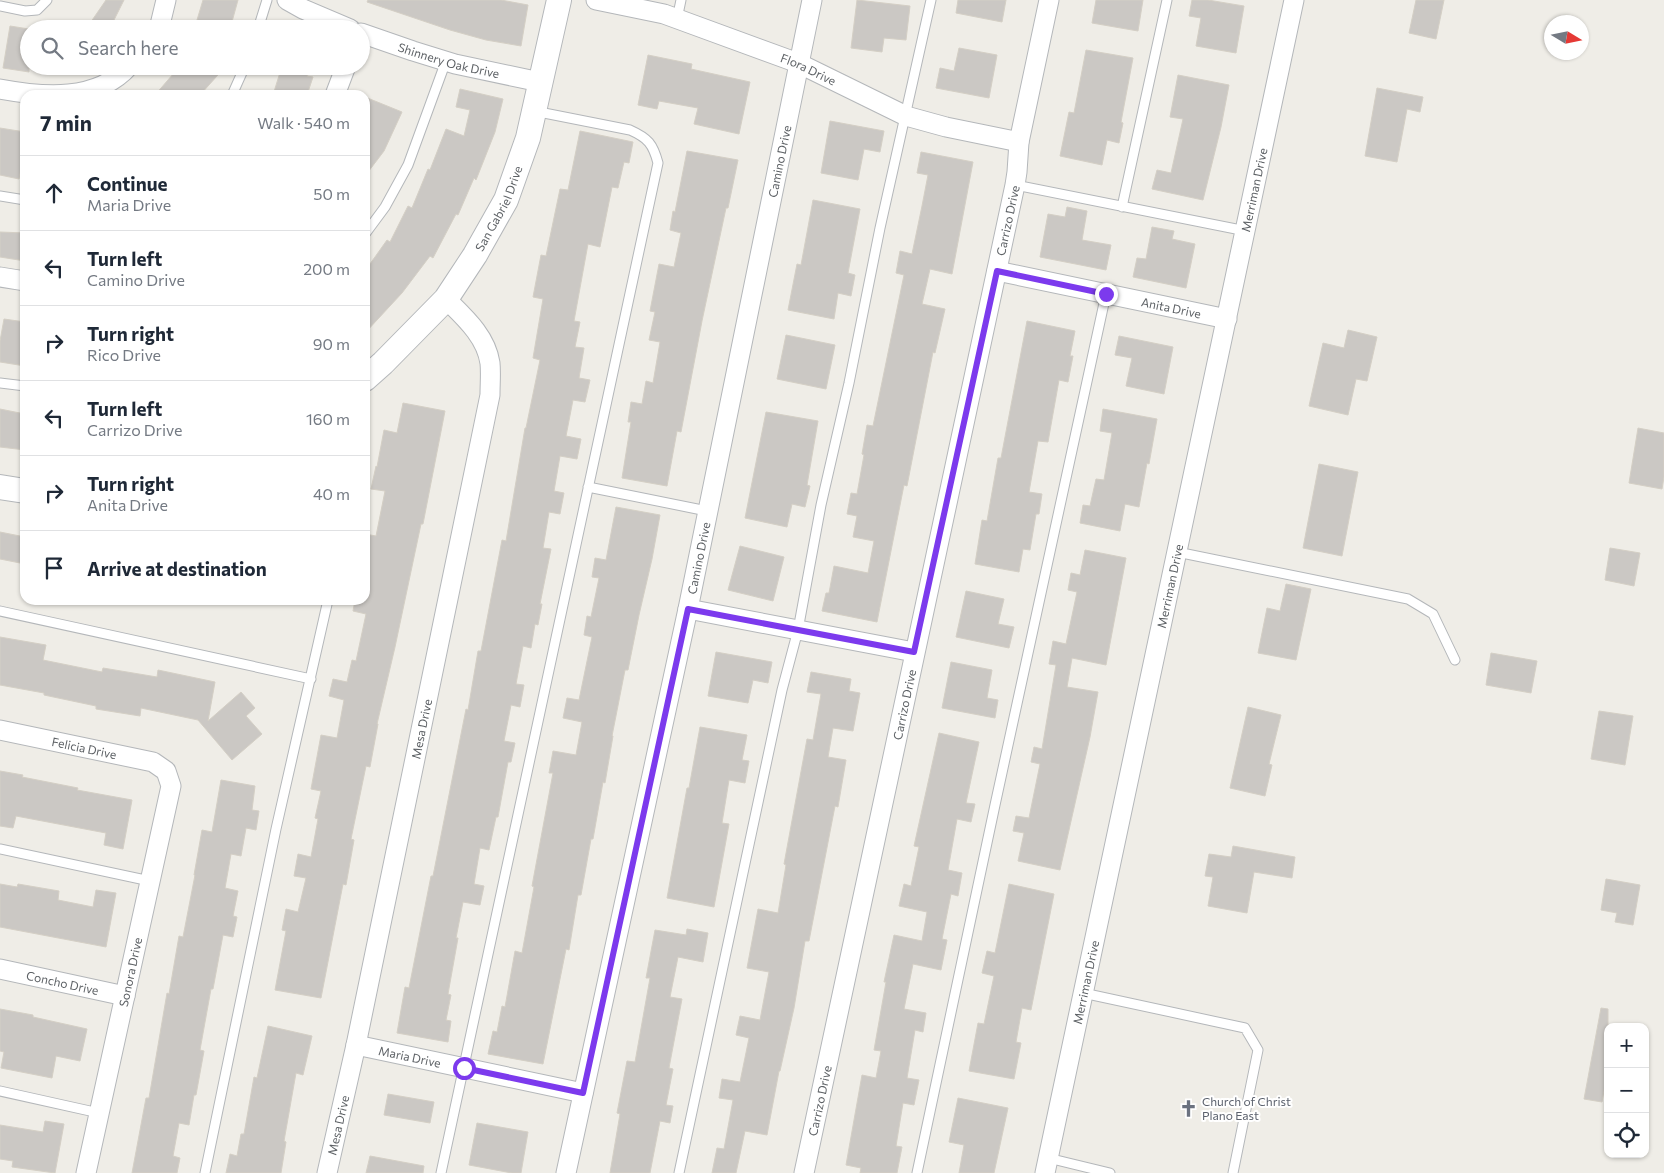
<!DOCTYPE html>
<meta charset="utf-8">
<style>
:root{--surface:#fff;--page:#f6f6f7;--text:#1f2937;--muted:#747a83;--line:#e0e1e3}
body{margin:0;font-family:Commissioner,sans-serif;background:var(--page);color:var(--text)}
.controls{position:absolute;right:15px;bottom:15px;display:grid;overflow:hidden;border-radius:10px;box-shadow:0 1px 4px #0004}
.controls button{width:45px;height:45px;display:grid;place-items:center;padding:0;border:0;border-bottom:1px solid var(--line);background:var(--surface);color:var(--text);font:25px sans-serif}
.compass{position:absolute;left:1544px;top:15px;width:45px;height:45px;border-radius:50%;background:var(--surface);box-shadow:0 1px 4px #0004;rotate:100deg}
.stop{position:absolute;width:15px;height:15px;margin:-11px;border:4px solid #7c3aed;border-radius:50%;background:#fff}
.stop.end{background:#7c3aed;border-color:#fff;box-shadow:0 1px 5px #0008}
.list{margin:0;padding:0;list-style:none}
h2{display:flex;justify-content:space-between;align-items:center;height:65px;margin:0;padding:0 20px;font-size:21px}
h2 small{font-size:16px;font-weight:400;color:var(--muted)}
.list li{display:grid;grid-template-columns:32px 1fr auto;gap:15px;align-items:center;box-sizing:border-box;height:75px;padding:0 20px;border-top:1px solid var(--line)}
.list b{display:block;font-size:19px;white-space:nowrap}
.list p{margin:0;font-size:16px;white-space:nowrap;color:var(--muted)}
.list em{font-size:16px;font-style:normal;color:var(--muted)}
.icon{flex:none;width:28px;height:28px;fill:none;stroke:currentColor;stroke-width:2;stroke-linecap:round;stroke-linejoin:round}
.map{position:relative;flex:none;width:1664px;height:1173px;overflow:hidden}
.search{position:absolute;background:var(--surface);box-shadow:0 1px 4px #0004;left:20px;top:20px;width:350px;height:55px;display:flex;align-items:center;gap:12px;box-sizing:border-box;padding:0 18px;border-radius:28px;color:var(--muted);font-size:19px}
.panel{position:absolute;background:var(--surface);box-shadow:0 1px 4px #0004;left:20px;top:90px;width:350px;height:515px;border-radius:15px}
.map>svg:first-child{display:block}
.building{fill:#cbc8c4;stroke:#d4cfc5}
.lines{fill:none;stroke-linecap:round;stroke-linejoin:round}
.service-casing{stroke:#b4b7ba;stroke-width:11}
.minor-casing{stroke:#b4b7ba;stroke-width:21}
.tertiary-casing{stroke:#b4b7ba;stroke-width:26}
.service{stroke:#fff;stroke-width:9}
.minor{stroke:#fff;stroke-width:19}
.tertiary{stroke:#fff;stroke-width:24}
.route{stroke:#7c3aed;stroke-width:6}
.labels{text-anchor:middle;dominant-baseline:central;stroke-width:4;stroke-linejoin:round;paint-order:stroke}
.street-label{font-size:12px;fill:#5e6266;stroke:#fff}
.worship-label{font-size:12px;fill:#5b616d;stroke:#fff;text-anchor:start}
</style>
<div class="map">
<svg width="1664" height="1173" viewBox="0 0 1664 1173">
<rect width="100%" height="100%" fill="#efede7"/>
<!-- building -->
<path class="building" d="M106 0H124L114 20 126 29H86Z
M203 0H238L230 29 197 20Z
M368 0H501L528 5 521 46 486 40 450 30 367 2Z
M857 0 910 6 906 40 884 38 882 52 851 48Z
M958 0H1006L1002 22 956 13Z
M1096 0H1143L1138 31 1092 23Z
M1192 0H1208L1244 6 1236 53 1196 46 1201 18 1189 16Z
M1416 0H1444L1436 39 1409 33Z
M10 26 29 29V72L3 68Z
M959 48 997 55 989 98 936 88 940 68 954 71Z
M1086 50 1133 58 1121 122 1123 123 1119 143 1107 140 1102 165 1060 156 1069 112 1074 113Z
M648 55 692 64 691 69 750 82 739 134 694 124 698 108 659 101 657 109 638 105Z
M180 66H226L200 95H155Z
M282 66H310L307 76 313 77 307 95H273Z
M1178 75 1229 85 1221 127 1203 200 1152 189 1157 170 1171 173 1183 119 1170 117Z
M1377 88 1423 97 1420 112 1407 109 1397 162 1365 156Z
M460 89 503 99 495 132 476 180 474 178 458 215 456 214 433 258 430 256 402 293 365 333V271L387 240 390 242 408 206 412 208 428 169 430 170 446 129 464 136 470 110 456 107Z
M365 97 402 112 384 151 365 176Z
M830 121 884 131 880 152 864 149 858 180 821 173Z
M0 128 25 132V145L19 179 0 175Z
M580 131 633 142 629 163 624 162 618 188 612 187 600 247 588 244 574 321 580 322 575 347 584 348 579 378 590 380 585 402 573 400 566 436 581 439 577 459 560 456 554 491 564 493 560 514 549 512 543 548 551 549 540 604H542L538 625 535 624 531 648 523 646 516 684 524 685 520 707 511 705 504 741 515 743 511 762H508L498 817H496L489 850 480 848 474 884 484 886 480 905 463 902 456 938H458L448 994 451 995 446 1020 451 1021 448 1042 397 1033 405 987 409 988 431 876H433L466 709 468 710 478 651H481L502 540 506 541 525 428H526L540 360 533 358 543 299 533 297 541 255 546 256 560 189 568 190Z
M687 151 738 160 728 208H726L702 321 681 432 677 431 667 486 622 478 631 422H628L631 402 642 404 646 381 653 383 660 342 649 340 655 312 650 311 659 264 674 267 681 233 670 230 673 211 675 212Z
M921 152 973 162 952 274 930 269 922 304 945 309 935 353 933 352 907 486 904 485 877 622 822 611 826 593H829L834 566 868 573 874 541 853 537 857 516 847 514 851 493 857 494 864 455 862 454 867 425 873 426 904 275 896 273 900 251 912 254 922 206 928 175 917 173Z
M813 200 860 209 848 273 855 275 851 296 838 293 834 319 788 310 797 264 801 265Z
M1067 207 1087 211 1082 240 1111 245 1106 270 1040 257 1048 214 1065 217Z
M1152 227 1174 231 1172 239 1195 244 1186 288 1133 277 1137 258 1146 259Z
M0 232 25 233V261L0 257Z
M4 319 25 322V366L0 362V341Z
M1027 321 1075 331 1070 356H1073L1068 382 1059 380 1048 442 1038 441 1029 492 1042 494 1039 514H1036L1030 550 1023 549 1019 572 975 564 982 520 987 521 998 458H1001Z
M1348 330 1377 337 1367 381 1356 379 1348 415 1309 406 1323 343 1344 348Z
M786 335 835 345 826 389 777 379Z
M1119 336 1173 347 1164 394 1126 386 1132 358 1115 355Z
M403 403 445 411 423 524H421L395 647 377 724H378L370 767 366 766 351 839 354 840 346 885 343 884 321 998 275 990 286 931 282 930 286 909 298 912 306 878 294 876 298 854 311 857 318 819 315 818 321 791 311 789 321 735 337 738 344 700 329 696 333 679 347 682 352 660 356 661 366 614 353 611 355 600H365V534L376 536 385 491 371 489 376 466 377 467 384 430 397 433Z
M0 409 25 414V450L0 447Z
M1103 409 1157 419 1149 464 1147 463 1139 507 1125 504 1120 531 1080 523 1083 505 1090 506 1096 479 1104 480 1112 433 1100 431Z
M766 412 818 421 807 485 810 486 805 507 792 504 787 527 745 518Z
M1638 428 1664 433V477L1662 489 1629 483Z
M1319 464 1358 472 1342 556 1303 548Z
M616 507 660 515 652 559 639 615 628 670H625L612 736H613L605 783 603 782 593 839H591L581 895H578L569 950 566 949 543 1064 488 1054 493 1031 497 1032 502 1006 505 1007 515 951 522 953 534 887 532 886 553 773H549L553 751 576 755 582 722 563 718 567 698 579 700 592 637 584 635 587 616 591 617 599 578 592 577 595 558 606 560Z
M0 532 25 537V564L0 559Z
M740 546 784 557 773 601 728 590Z
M1610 548 1640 553 1634 586 1605 580Z
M1085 550 1126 558 1106 665 1072 658 1067 687 1098 692 1090 737 1060 870 1018 861 1024 833 1013 831 1016 816 1029 818 1040 764 1031 762 1034 747 1042 749 1056 665 1049 664 1053 641 1066 644 1077 592 1068 590 1071 573 1080 575Z
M1286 584 1311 589 1296 660 1258 653 1267 608 1280 611Z
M966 591 1004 599 998 624 1014 627 1009 648 956 637Z
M0 637 46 645 43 660 102 672 103 668 157 677 158 670 215 682 208 721 241 692 255 708 246 716 262 734 232 760 198 720 141 708 140 716 96 709V706L44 695V693L0 685Z
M716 652 772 662 768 683 753 680 748 703 708 696Z
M1491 653 1537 661 1531 693 1486 685Z
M951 662 992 670 987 698 998 700 995 718 942 708Z
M811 672 851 679 849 691 860 693 853 731 833 728 828 757 846 760 838 807 835 806 809 941H805L794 1008 780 1071H779L767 1135 745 1131 736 1173H712L717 1148 724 1149 733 1100 719 1098 722 1079 740 1082 749 1038 736 1035 740 1016 760 1020 769 972 747 968 758 909 778 913 786 865 784 864 807 739 813 740 821 694 807 692Z
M1248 707 1281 715 1269 764 1272 765 1265 796 1230 788Z
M1599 711 1633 716 1625 765 1591 759Z
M700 727 747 735 742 760 749 761 745 783 729 780 722 823 729 824 714 907 667 898 687 788H689Z
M939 733 979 742 966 803 975 804 971 822 957 819 948 870 962 873 958 896 951 894 942 939 947 940 941 970 913 964 904 1009 926 1013 923 1032 915 1030 907 1078 919 1080 914 1105 903 1103 896 1146 902 1147 897 1173H860L861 1168 846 1165 862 1075 876 1078 881 1051 874 1050 886 982H884L894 935 922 941 927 912 899 906 904 884 911 886 919 847 914 846Z
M0 771 23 775 22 777 78 788 77 790 132 800 123 849 104 845 106 833 16 816 13 828 0 826Z
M221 780 255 786 252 810 259 811 256 830 246 828 241 856 231 854 225 888 238 891 233 916 237 917 233 937 223 935 213 989H211L200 1050 204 1051 196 1095H194L189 1125 179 1123 173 1156 180 1158 177 1173H132L146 1098H149L167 993 169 994 179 936 183 937 195 875H194L202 830 212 832Z
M1233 846 1295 857 1292 878 1254 872 1247 913 1208 906 1213 877 1205 876 1209 854 1231 857Z
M1606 879 1640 885 1633 925 1615 922 1617 913 1601 910Z
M0 884 17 887 18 884 59 891 58 900 93 907 96 890 116 893 106 947 0 927Z
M1009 884 1054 894 1031 1010 1022 1008 1016 1042 1021 1043 1014 1079 969 1071 978 1023 984 1024 994 976 982 973 987 951 995 953Z
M687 929 708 933 703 962 678 957 670 997 682 999 669 1068 673 1069 666 1105 673 1106 670 1123 660 1121 650 1173H610L620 1114 617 1113 627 1061 635 1062 650 978H646L655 930 686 935Z
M1601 1008 1608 1009V1069L1602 1102 1584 1099Z
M0 1009 33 1015V1017L87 1029 80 1061 56 1056 52 1078 1 1068 4 1052 0 1051Z
M268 1026 312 1036 303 1075 296 1073 284 1141 286 1142 281 1173H226L230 1154 237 1156 241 1134H244L254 1077 257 1078Z
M388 1094 434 1102 430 1123 384 1115Z
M958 1098 1008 1108 994 1173H959L964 1145 949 1142Z
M45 1121 64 1124 55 1173 12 1167 13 1161 0 1159V1125L43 1132Z
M477 1123 528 1132 521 1173H512L469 1165Z
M370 1156 424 1166 423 1173H366Z"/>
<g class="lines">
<defs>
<path id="service" d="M0 6 25 11 37 10 47 0
M677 19 681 0
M258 29 267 0
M232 95 245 66
M1015 185 1246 231
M0 196 25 200
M1122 207 1167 0
M365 234 385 207 408 165 446 61
M0 383 25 386
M588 487 707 511
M1177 552 1408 599 1433 614 1455 660
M0 611 311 679
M0 849 150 881
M1083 993 1245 1028 1258 1050 1233 1173
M0 1091 99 1113
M1048 1158 1110 1173
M205 1173 276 829 328 600
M441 1173 658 163C653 144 648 138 630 130L534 111
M679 1173 782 690 798 630 821 505 849 383 880 228 931 0
M917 1173 995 805 1106 294"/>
<g id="minor">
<path d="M287 0 303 9 350 29"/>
<path id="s1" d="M596 0 664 14 798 63 906 116 946 127 1019 142"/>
<path d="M159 29 166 0"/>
<path id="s2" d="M361 33 413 51 455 64 540 82"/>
<path d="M0 89C43 97 97 102 129 66"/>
<path d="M335 95 346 66"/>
<path id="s3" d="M997 271 1227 319"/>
<path d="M0 277 25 281"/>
<path d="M688 609 914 652"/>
<path id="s4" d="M0 730 153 762 166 771 171 786 86 1173"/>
<path id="s5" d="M0 969 125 996"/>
<path id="s6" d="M356 1045 583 1093"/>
<path id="s7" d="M327 1173 356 1045 490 395C490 384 491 373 490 363 486 336 464 317 446 299"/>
<path id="s8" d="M566 1173 688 609 812 0"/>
<path id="s9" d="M804 1173 1015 185 1017 172 1019 142 1049 0"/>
<path id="s10" d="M1045 1173 1294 0"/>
</g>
<g id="tertiary">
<path id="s11" d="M365 379 383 363 446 299 475 255 506 200 528 138 559 0"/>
<path d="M0 487 25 491"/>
</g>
</defs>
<!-- service casing -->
<use href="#service" class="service-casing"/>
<!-- minor casing -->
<use href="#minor" class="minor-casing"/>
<!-- tertiary casing -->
<use href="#tertiary" class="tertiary-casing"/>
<!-- service -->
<use href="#service" class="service"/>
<!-- minor -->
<use href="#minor" class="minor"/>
<!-- tertiary -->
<use href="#tertiary" class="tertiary"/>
</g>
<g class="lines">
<!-- route -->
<path class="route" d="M464 1068 583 1093 688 609 914 652 997 271 1106 294"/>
</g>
<!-- icons -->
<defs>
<symbol id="church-bare" viewBox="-9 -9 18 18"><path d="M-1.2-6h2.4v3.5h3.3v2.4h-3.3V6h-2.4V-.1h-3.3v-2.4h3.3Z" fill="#6b7280" stroke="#fff" stroke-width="2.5" paint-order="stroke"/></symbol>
</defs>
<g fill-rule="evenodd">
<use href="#church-bare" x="1176" y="1096" width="25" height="25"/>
</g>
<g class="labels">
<!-- street labels -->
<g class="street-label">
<text stroke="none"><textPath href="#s2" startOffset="92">Shinnery Oak Drive</textPath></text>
<text stroke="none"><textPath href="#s1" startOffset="224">Flora Drive</textPath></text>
<text stroke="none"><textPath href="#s8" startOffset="1034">Camino Drive</textPath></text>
<text stroke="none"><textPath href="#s10" startOffset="1005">Merriman Drive</textPath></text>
<text stroke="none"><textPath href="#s11" startOffset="219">San Gabriel Drive</textPath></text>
<text stroke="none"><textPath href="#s9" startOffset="974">Carrizo Drive</textPath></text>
<text stroke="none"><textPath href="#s3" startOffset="178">Anita Drive</textPath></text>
<text stroke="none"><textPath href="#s8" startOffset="629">Camino Drive</textPath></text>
<text stroke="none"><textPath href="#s10" startOffset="600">Merriman Drive</textPath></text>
<text stroke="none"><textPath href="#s9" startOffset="479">Carrizo Drive</textPath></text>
<text stroke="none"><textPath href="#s7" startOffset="454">Mesa Drive</textPath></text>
<text stroke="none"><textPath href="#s4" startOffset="86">Felicia Drive</textPath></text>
<text transform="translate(130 972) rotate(-78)">Sonora Drive</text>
<text stroke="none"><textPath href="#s5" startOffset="64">Concho Drive</textPath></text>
<text stroke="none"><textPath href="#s10" startOffset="195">Merriman Drive</textPath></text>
<text stroke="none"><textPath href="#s6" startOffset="55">Maria Drive</textPath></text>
<text stroke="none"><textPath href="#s9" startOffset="74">Carrizo Drive</textPath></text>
<text stroke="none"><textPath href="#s7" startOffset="49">Mesa Drive</textPath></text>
</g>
<!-- worship labels -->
<g class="worship-label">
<text x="1202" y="1101">Church of Christ<tspan x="1202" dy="14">Plano East</tspan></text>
</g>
</g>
</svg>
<div class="controls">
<button>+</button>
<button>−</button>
<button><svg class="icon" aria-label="locate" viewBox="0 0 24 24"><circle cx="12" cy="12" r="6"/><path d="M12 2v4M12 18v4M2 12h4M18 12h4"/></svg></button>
</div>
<svg class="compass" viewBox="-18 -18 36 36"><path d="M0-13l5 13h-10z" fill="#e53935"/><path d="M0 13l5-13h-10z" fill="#747a83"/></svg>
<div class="stop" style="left:464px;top:1068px"></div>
<div class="stop end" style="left:1106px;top:294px"></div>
<div class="search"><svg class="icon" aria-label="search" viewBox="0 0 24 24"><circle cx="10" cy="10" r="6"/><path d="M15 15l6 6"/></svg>Search here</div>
<section class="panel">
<h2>7 min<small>Walk · 540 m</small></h2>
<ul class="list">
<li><svg class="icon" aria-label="ahead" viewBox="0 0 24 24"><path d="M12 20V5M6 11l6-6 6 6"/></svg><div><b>Continue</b><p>Maria Drive</p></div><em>50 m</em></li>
<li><svg class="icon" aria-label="left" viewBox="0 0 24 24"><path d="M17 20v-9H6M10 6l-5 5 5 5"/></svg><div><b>Turn left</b><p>Camino Drive</p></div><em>200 m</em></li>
<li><svg class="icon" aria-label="right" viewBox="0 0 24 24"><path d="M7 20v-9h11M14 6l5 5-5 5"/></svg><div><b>Turn right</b><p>Rico Drive</p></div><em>90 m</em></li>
<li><svg class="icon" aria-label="left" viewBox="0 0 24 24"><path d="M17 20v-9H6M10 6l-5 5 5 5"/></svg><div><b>Turn left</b><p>Carrizo Drive</p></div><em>160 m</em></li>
<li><svg class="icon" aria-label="right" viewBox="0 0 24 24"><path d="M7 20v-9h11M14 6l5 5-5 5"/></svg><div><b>Turn right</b><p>Anita Drive</p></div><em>40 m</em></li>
<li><svg class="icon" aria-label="arrive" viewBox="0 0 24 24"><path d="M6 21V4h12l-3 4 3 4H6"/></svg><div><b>Arrive at destination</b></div></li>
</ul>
</section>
</div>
